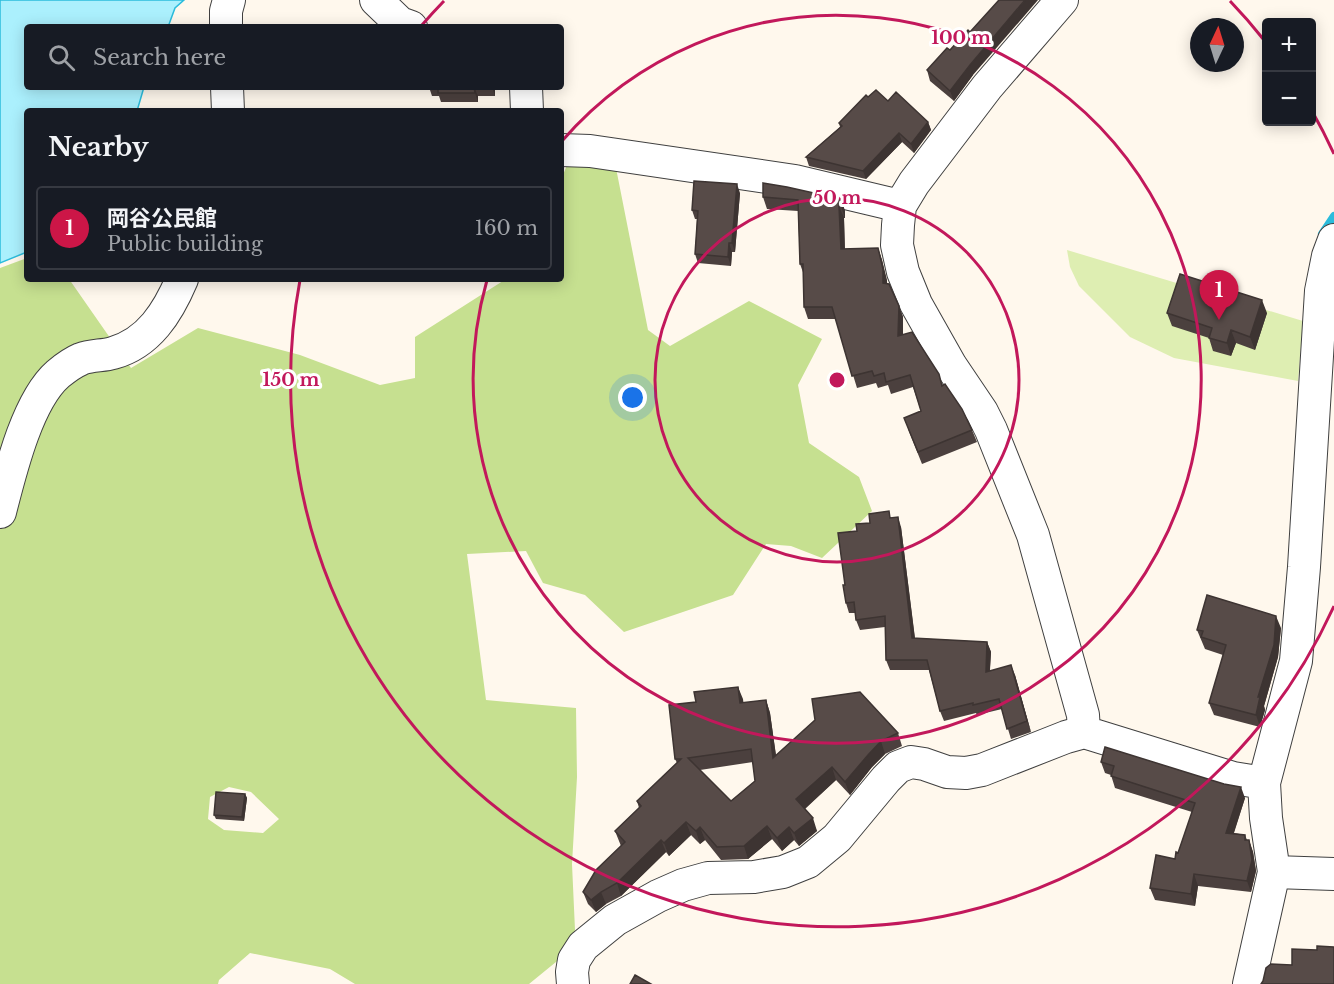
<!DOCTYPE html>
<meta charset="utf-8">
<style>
:root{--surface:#171b24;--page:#20242c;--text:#f1f3f6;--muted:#9ea1a6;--line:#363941;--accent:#cc1647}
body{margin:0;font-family:"Libre Baskerville","Noto Sans JP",serif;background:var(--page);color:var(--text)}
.controls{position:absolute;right:18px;top:18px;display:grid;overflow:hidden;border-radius:6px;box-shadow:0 3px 15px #0003}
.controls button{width:54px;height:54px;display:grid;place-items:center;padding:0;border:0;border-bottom:2px solid var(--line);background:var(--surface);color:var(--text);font:30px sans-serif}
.compass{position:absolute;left:1190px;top:18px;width:54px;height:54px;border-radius:50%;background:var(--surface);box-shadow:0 3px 15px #0003;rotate:4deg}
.you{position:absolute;left:633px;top:398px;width:21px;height:21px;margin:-15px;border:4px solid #fff;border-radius:50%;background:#1a73e8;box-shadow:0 0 0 9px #1a73e833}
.badge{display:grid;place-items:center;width:39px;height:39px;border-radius:50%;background:var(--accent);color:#fff;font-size:20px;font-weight:700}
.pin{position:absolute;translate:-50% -50px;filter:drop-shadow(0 2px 3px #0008)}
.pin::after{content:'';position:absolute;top:32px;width:21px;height:18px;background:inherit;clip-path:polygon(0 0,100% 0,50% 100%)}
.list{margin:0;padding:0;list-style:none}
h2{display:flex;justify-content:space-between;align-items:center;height:78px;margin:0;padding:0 24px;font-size:26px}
h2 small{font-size:20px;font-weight:400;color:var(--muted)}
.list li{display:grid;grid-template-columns:39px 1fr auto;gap:18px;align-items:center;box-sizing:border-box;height:84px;margin:0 12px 12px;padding:0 12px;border:2px solid var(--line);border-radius:6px}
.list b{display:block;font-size:22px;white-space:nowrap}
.list p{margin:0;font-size:20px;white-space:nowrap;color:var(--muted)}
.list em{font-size:20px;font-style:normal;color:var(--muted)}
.icon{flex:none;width:33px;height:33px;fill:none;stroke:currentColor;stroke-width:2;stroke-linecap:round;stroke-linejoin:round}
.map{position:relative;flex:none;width:1334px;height:984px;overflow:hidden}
.search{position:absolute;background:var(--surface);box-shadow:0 3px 15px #0003;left:24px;top:24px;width:540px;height:66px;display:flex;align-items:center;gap:15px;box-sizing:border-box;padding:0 21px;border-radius:6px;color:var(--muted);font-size:22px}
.panel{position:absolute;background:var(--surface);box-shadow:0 3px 15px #0003;left:24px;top:108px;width:540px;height:174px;border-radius:6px}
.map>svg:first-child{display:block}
.green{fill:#deeeb2}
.forest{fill:#c6e090;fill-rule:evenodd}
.water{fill:#abf0fd;stroke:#2bbcdc;stroke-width:1.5}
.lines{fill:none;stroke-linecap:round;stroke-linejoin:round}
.stream{stroke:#2bbcdc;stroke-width:8}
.minor-casing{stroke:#404040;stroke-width:34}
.minor{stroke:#fff;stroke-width:32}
.wall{fill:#4b403e;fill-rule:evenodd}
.shaded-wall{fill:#3d3432}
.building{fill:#574b48;stroke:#3d3432;stroke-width:1.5;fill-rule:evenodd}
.ring{fill:none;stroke:#c2185b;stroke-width:3}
.centre{fill:#c2185b;stroke:#fff;stroke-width:3}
.ring-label{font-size:18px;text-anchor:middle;font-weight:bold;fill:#c2185b;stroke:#fff;stroke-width:6;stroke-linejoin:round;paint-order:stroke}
</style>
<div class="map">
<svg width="1334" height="984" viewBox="0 0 1334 984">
<rect width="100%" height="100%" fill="#fff8ed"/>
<!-- green -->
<path class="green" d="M1067 250 1303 321 1298 381 1174 358 1130 337 1079 286 1070 267Z"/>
<!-- forest -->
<path class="forest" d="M567 165 616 168 648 330 670 346 749 301 822 339 798 385 809 443 859 477 872 511 822 558 791 546 766 544 733 595 624 632 585 595 543 583 526 551 467 554 486 700 576 708 577 777 572 864 575 930 567 953 529 984H355L330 969 250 953 219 980 218 984H0V268L27 258V279H69L131 368 198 328 300 355 380 385 415 378V337L506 279H561V180ZM229 787 251 792 279 819 263 833 224 830 208 819 210 797Z"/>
<!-- water -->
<path class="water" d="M0 0H184L175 8 168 27H27V87H144L137 111H27V252L0 263Z"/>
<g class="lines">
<!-- stream -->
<path class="stream" d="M1322 234 1334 216"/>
<defs>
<path id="minor" d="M376 0 400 23 411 27
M1062 0 987 87 914 183 900 206 898 225 897 245 903 272 916 304 951 366 982 412 991 430 1033 535 1083 715 1084 732
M226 27V11L229 0
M227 87 228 111
M526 87 527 111
M561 150 590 151 795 181 900 206
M1334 240 1328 256 1321 291 1304 567 1296 661 1264 783 1266 818 1274 872 1334 874
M0 512C10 473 27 401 58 374 64 369 74 362 81 359 91 355 103 356 113 353 149 343 168 312 182 279
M573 984 572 972 574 960 583 946 615 920 658 896 683 885 708 878 754 877 783 872 808 862 837 838 886 779 898 767 911 762 924 764 947 772 966 773 982 770 1066 737 1084 732 1233 778 1264 783
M1249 984 1274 872"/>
</defs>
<!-- minor casing -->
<use href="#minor" class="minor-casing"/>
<!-- minor -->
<use href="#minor" class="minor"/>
</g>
<!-- wall -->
<path class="wall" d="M927 70 973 75 954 101 930 81Z
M429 87H495V96H478V102H441L439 96H432Z
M868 97 888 101 928 122 931 130 914 153 902 142 866 179 809 166 806 157 840 127 839 123Z
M740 193 735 252H732L731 266 698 263 695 254 697 219H695L692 210Z
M763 197 841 199 845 211V218H844L845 249 878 248 882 260 887 283 899 306 903 317V335L943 385 972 430 977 442 922 464 908 429 921 411 913 387 891 394 888 385 878 388 876 383 857 388 836 319H808L804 307V275L800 264 798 211 767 209Z
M1167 313H1267L1255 350 1236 343 1231 356 1213 351 1209 338 1172 326Z
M891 518 901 527 915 638 987 642 991 652 990 670 1015 675 1031 732 1011 739 1002 709 977 715 976 713 944 721 940 711 929 670H890L886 660 885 627 860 630 856 620 855 613H849L846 603 845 585 870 523Z
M1281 628 1278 657 1264 706 1265 710 1260 727 1214 715 1209 703 1223 655 1205 649 1197 630Z
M738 687 743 703 766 700 770 713 776 755 898 733 902 746 885 754 872 767 850 795 836 780 805 809 817 831 799 846 794 840 782 851 772 839 748 859 721 860 705 840 700 844 691 835 669 856 666 852 621 896 606 904 596 912 588 904 583 892 621 846 615 831 639 808 637 801 677 763 675 759 696 702ZM753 762 755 781 731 801 700 770Z
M1101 762 1245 798 1234 833 1245 835 1247 840H1249L1253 852 1256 871 1251 892 1198 886 1195 906 1155 900 1150 888 1175 859 1178 853 1192 812 1115 788 1111 775 1105 773Z
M245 794 247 798 244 821 216 819 214 815Z"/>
<!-- shaded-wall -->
<path class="shaded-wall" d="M1025 0H1038L973 75 954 101 950 91 970 65Z
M474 87 478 96V102L475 93Z
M492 87H495V96Z
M928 122 931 130 914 153 911 144Z
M899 133 902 142 866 179 863 171Z
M737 184 740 193 735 252 732 243Z
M841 199 845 211V218L841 206Z
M839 206 844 218 845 261 841 249Z
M729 243 732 252 731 266 728 257Z
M878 248 882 260 887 280V295L883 283Z
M1262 300 1267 313 1255 350 1250 337Z
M899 306 903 317V348L898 336Z
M1231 330 1236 343 1231 356 1227 343Z
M898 517 901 527 916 648 912 638Z
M1276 616 1281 628 1278 657 1264 706 1265 710 1260 727 1256 715 1258 697Z
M987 642 991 652 989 682 986 672Z
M1011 665 1015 675 1031 732 1027 721Z
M738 687 743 699 745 716 740 703Z
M766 700 770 713 778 771 773 758Z
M881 741 885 754 872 767 850 795 845 782 868 755Z
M832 767 836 780 801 812 796 799Z
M1241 787 1245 798 1230 844 1226 833Z
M245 794 247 798 244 821 242 817Z
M813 818 817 831 799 846 794 833Z
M686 822 691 835 669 856 664 843Z
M767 826 772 839 748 859 744 846Z
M700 827 705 840 700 844 696 831Z
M789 827 794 840 782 851 777 838Z
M661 840 666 852 621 896 617 883Z
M1249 840 1253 852 1256 871 1251 892 1247 881Z
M1194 874 1198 886 1195 906 1191 894Z
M601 892 606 904 596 912 591 900Z"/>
<!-- building -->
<path class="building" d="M999 0H1025L970 65 950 91 927 70 947 48 950 50 968 30 970 32Z
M429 87H474L475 93H438V87Z
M876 90 888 101 896 92 928 122 911 144 899 133 863 171 806 157 842 126 839 123 866 95 868 97Z
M694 181 737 184 732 243H729L728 257 695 254 698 211 692 210Z
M763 183 787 187 841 199V206H839L841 249 878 248 883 269V283L889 284 899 306 898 336 912 332 939 374 942 386 945 384 962 409 972 430 918 452 904 418 921 411 910 375 886 382 884 373 874 376 872 371 852 376 832 307H804L803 264H800L798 200 763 197Z
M1180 274 1262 300 1250 337 1231 330 1227 343 1209 338 1212 328 1167 313Z
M889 511 890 518 898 517 912 638 987 642 986 672 1011 665 1027 721 1007 729 999 699 973 705V703L940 711 927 660H886L885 616 856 620 854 602 846 603 843 585H845L838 533 857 531 856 524 870 523 869 514Z
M1207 595 1276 616 1274 645 1258 697H1260L1256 715 1209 703 1226 645 1201 637 1203 631 1197 630Z
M738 687 740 703 766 700 773 758 815 720 812 699 860 692 898 733 881 741 868 755 845 782 832 767 796 799 813 818 794 833 789 827 777 838 767 826 744 846 717 847 700 827 696 831 686 822 664 843 661 840 617 883 601 892 591 900 583 892 596 870 625 842 615 831 641 806 637 801 681 759H675L669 705 696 702 694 692ZM751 749 755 781 731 801 688 758Z
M1105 747 1224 784 1241 787 1226 833 1245 835V840H1249L1252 860 1247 881 1194 874 1191 894 1150 888 1156 855 1175 859 1176 852 1178 853 1195 803 1111 776 1114 766 1101 762Z
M216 792 245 794 242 817 214 815Z
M1317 946 1334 947V984H1261L1263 981 1266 968 1271 964 1292 965V949L1317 950Z
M635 975 651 984H630Z"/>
<!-- distance rings -->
<g class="ring">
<circle cx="837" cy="380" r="182"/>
<path d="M562 141A364 364 0 1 1 487 280"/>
<path d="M1334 606A546 546 0 0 1 300 280M422 25A546 546 0 0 1 444 1M1230 1A546 546 0 0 1 1264 40M1312 111A546 546 0 0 1 1334 154"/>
</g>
<circle cx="837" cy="380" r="9" class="centre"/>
<g class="ring-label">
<text x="961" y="44">100 m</text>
<text x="837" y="204">50 m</text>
<text x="291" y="386">150 m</text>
</g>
</svg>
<div class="controls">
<button>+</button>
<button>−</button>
</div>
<svg class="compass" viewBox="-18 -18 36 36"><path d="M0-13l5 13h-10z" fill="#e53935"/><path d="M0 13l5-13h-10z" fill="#9ea1a6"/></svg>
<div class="you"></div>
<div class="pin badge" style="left:1219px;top:320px">1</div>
<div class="search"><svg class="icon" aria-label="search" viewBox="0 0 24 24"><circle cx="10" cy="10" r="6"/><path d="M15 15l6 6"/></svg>Search here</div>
<section class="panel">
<h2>Nearby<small></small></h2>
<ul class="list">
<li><span class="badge">1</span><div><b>岡谷公民館</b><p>Public building</p></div><em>160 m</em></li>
</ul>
</section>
</div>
